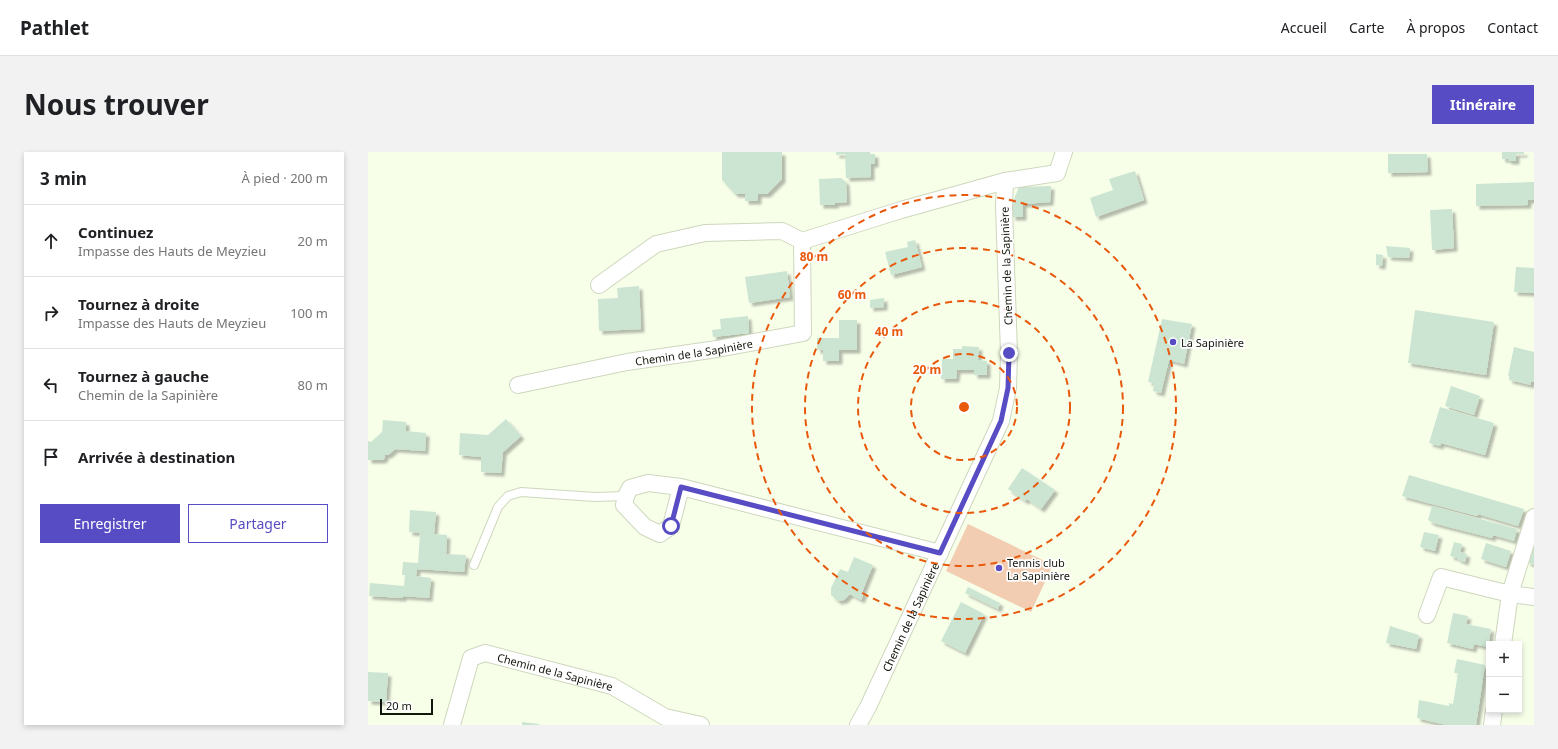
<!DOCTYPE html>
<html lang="fr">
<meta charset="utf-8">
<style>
:root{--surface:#fff;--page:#f2f2f2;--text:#202124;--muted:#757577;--line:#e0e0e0;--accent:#574cc3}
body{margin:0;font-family:"Noto Sans",sans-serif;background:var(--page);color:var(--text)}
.controls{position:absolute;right:12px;bottom:12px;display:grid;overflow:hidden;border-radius:0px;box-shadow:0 2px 6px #0003}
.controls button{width:36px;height:36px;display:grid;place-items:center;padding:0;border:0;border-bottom:1px solid var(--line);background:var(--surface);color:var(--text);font:20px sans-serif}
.scale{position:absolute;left:12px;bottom:10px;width:53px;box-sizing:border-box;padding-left:4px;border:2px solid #13160c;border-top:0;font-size:11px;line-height:14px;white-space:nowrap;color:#13160c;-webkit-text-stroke:3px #fff;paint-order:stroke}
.stop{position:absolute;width:12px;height:12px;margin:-9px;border:3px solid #574cc3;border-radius:50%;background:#fff}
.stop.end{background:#574cc3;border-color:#fff;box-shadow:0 1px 4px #0008}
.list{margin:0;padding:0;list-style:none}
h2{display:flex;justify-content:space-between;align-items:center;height:52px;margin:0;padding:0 16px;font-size:17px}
h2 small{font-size:13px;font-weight:400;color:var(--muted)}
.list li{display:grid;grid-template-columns:26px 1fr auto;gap:12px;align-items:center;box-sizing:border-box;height:72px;padding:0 16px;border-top:1px solid var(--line)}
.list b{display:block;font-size:15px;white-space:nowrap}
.list p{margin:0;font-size:13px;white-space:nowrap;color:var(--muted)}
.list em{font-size:13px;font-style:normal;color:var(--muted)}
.actions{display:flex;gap:8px;padding:12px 16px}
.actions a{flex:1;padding:9px 0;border:1px solid var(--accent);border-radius:0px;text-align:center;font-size:14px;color:var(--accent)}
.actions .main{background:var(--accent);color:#fff}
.icon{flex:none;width:22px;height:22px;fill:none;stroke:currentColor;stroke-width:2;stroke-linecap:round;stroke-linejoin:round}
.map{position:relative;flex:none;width:1166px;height:573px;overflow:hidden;border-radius:0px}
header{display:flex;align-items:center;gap:24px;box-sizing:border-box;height:56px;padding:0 20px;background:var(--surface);border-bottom:1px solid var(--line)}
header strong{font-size:19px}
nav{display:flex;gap:22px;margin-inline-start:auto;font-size:14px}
.intro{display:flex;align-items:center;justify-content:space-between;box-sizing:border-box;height:96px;padding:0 24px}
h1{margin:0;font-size:28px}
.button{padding:10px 18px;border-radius:0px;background:var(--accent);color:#fff;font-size:14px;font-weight:700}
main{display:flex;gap:24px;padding:0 24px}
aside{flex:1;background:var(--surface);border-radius:0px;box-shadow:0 2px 6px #0003}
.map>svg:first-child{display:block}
.green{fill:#f3cdb1}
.building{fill:#cbe5d2;filter:url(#shadow)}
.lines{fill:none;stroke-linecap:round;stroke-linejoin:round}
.lane-casing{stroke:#ced7bd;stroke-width:10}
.street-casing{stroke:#ced7bd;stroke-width:18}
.lane{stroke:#fff;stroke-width:8}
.street{stroke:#fff;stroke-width:16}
.route{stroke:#574cc3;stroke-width:5}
.ring{fill:none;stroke:#e8590c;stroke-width:2;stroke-dasharray:7 5}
.poi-dot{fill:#574cc3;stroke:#fff;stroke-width:1.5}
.labels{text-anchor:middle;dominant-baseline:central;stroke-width:3.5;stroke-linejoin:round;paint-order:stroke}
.street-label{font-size:11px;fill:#13160c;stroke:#fff}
.poi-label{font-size:11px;fill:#13160c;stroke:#fff;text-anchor:start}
.centre{fill:#e8590c;stroke:#fff;stroke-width:2}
.ring-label{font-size:12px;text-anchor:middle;font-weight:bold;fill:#e8590c;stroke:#fff;stroke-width:3.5;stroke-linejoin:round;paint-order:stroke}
</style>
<header>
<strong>Pathlet</strong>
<nav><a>Accueil</a><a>Carte</a><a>À propos</a><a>Contact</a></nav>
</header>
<div class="intro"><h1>Nous trouver</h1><a class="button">Itinéraire</a></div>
<main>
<aside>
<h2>3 min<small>À pied · 200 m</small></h2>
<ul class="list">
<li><svg class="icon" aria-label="ahead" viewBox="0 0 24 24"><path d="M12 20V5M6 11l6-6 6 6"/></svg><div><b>Continuez</b><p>Impasse des Hauts de Meyzieu</p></div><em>20 m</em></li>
<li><svg class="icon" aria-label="right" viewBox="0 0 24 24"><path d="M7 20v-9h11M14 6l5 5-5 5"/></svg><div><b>Tournez à droite</b><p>Impasse des Hauts de Meyzieu</p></div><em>100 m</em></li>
<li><svg class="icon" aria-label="left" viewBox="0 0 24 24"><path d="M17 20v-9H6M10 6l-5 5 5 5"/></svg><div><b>Tournez à gauche</b><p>Chemin de la Sapinière</p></div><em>80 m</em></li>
<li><svg class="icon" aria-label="arrive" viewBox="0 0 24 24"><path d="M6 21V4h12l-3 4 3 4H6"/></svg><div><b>Arrivée à destination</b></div></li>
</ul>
<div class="actions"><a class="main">Enregistrer</a><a>Partager</a></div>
</aside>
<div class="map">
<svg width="1166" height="573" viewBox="0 0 1166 573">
<defs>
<filter id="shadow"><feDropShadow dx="3.5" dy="3.5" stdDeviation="1" flood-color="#0004"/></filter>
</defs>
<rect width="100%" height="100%" fill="#f7ffe9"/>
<!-- green -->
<path class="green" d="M600 372 685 413 663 460 578 419Z"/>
<!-- building -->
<path class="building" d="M354 0H414V27L399 42H390V49H377V42H367L354 28Z
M468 0H502V2H507V12H503V25L478 26 477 2 468 3Z
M1134 0H1156V2H1148V9H1140V7H1134Z
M1020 2H1059L1060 20 1020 21Z
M767 19 776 48 728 65 722 46 745 38 741 27Z
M473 26 478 30 479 50 467 51V53H452L451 27Z
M1166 30V48H1160V53L1108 54V32Z
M683 34 682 50 655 52V65H644V52L651 35Z
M1084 57 1086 96 1064 98 1062 58Z
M547 88 554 115 523 123 517 100 540 95 539 90Z
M1018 94 1042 96 1041 106 1020 105Z
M1008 102 1015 103 1014 114 1008 113Z
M1148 115 1166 116V141L1146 140Z
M419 119 422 145 381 151 377 125Z
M271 134 273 177 231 179 230 147 250 146 249 136Z
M516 146V155L502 156V148Z
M1047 158 1126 170 1118 223 1040 211Z
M380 164 381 181 345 185 344 178 353 177 352 167Z
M794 167 824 172 816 212 801 208 793 241 785 239 786 231 780 230Z
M471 168H489V198H471V209H455V198H449V186H471Z
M594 194 611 195 610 208 619 209V223H606V218H589L588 227H573L574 207H585V197H594Z
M1146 195 1166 200V230H1163V233L1141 228V224H1140Z
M1083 234 1112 244 1106 263 1077 254Z
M1072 255 1126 271 1117 303 1073 291 1072 294 1061 291Z
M138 267 153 284 135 300 133 321 113 320V305L91 303 92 281 120 283Z
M15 268 38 270V279L58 281 57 299 27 297 20 303H17V306L14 308H0V289L3 290 14 280Z
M654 316 687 338 673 357 659 347 657 349 640 337Z
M1041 323 1156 357 1150 374 1110 362 1109 364 1034 344Z
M1064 354 1149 377 1146 389 1125 383 1124 386 1065 371 1060 368Z
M42 358 68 360 66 382 79 383 78 402 98 403 96 420 49 417 48 424 63 426 61 446 35 444V446L1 444 2 431 36 434 37 423H34L35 410 50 411 52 381 41 380Z
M1056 380 1071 383 1067 399 1052 395Z
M1166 385V413L1159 410 1161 403H1163Z
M1086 390 1094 392 1092 400 1099 402 1097 410 1089 407 1090 406 1082 404Z
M1118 391 1143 399 1138 415 1113 407Z
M486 405 505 413 494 440 496 441 493 448 482 442 476 448 470 449 463 443V436L472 417 480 420Z
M600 435 632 451 630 457 597 441Z
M593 450 616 462 597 501 573 489Z
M1085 461 1100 464 1098 472 1123 477 1120 495 1106 492 1105 497 1079 491Z
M1022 474 1051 483 1048 497 1018 491Z
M1089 507 1117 513 1108 573H1078L1049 566 1051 548 1081 554V551L1085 552 1090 521H1086Z
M0 520 20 521 18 550 0 549Z
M154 570 171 572V573H154Z"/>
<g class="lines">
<defs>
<path id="lane" d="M106 413 130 355 140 344 153 340 227 345 258 344"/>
<g id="street">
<path d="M231 133 288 92 337 81 414 79 434 89 533 58 637 29 689 21 696 0"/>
<path id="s1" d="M150 233 259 210 349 197 435 181 434 89"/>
<path d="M313 335 303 374 292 382 277 375 256 353 258 344 262 336 280 331 313 335 572 401"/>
<path d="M1059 463 1073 425 1142 442 1166 445"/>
<path d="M1135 492 1142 442 1166 365"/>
<path id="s2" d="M84 573 103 506 117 501 244 534 297 565 333 573"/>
<path id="s3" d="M490 573 500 555 633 269 640 236 641 201 636 55 637 29"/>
<path d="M1124 573 1126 558"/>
</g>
</defs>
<!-- lane casing -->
<use href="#lane" class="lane-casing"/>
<!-- street casing -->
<use href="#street" class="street-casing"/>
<!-- lane -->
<use href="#lane" class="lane"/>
<!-- street -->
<use href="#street" class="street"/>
</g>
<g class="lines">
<!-- route -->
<path class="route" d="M303 374 313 335 572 401 633 269 640 236 641 201"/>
</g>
<!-- distance rings -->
<g class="ring">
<circle cx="596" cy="255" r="53"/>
<circle cx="596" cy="255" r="106"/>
<circle cx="596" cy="255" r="159"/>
<circle cx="596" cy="255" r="212"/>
</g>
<!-- markers -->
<g class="poi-dot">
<circle cx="805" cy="190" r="4"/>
<circle cx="631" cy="416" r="4"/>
</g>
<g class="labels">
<!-- street labels -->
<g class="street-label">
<text transform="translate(638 114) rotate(-92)">Chemin de la Sapinière</text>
<text stroke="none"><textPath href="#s1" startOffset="179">Chemin de la Sapinière</textPath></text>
<text stroke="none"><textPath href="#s3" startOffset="120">Chemin de la Sapinière</textPath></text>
<text stroke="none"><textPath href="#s2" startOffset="157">Chemin de la Sapinière</textPath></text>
</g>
<!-- poi labels -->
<g class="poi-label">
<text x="813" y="190">La Sapinière</text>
<text x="639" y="410">Tennis club<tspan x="639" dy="13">La Sapinière</tspan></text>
</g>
</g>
<circle cx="596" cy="255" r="6" class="centre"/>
<g class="ring-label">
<text x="446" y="109">80 m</text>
<text x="484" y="147">60 m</text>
<text x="521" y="184">40 m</text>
<text x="559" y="222">20 m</text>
</g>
</svg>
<div class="controls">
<button>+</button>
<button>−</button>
</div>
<div class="scale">20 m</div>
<div class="stop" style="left:303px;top:374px"></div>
<div class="stop end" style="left:641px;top:201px"></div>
</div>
</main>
